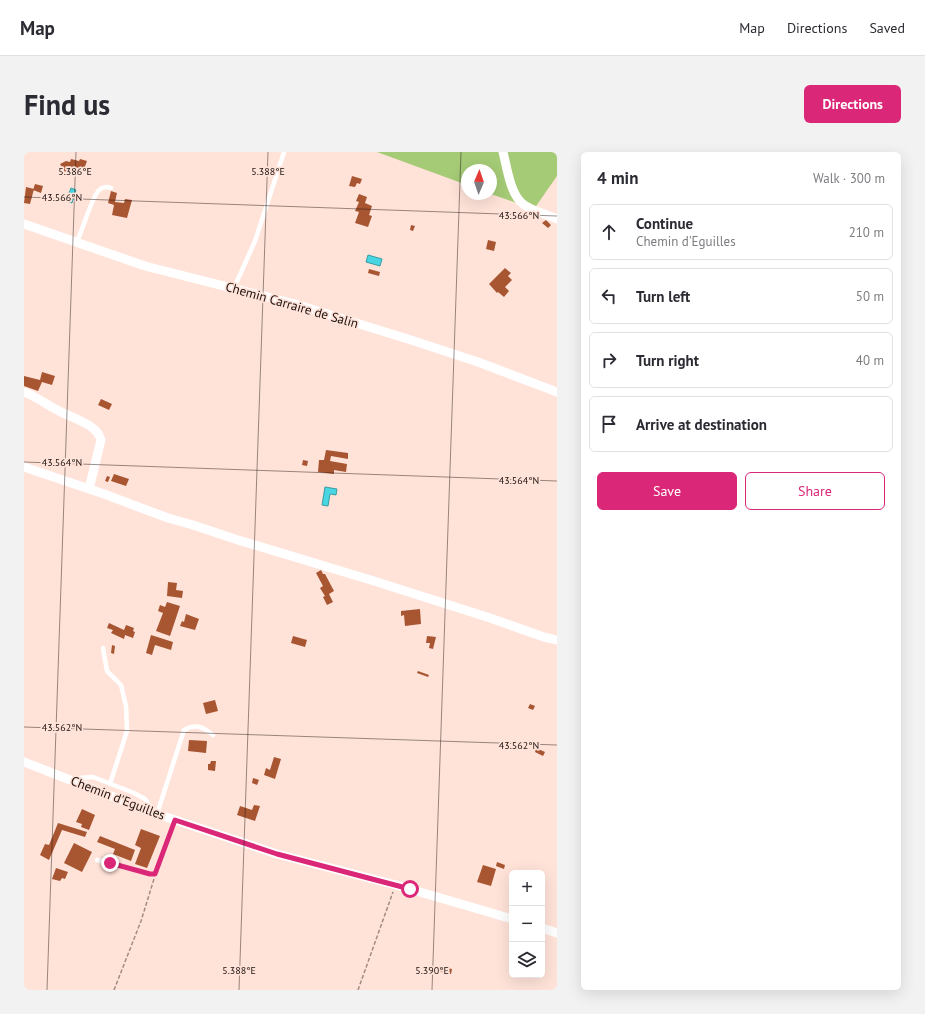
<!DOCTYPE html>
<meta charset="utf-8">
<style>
:root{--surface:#fff;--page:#f2f2f3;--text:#2b2b33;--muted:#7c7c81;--line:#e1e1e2;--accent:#db2777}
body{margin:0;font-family:"PT Sans",sans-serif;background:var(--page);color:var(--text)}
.controls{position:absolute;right:12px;bottom:12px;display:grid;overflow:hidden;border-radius:6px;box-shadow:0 4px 16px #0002}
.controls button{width:36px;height:36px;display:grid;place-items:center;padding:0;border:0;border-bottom:1px solid var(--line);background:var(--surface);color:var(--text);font:20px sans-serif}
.compass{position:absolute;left:437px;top:12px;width:36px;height:36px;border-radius:50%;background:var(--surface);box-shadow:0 4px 16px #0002;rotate:2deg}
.stop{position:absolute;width:12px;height:12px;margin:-9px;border:3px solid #db2777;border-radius:50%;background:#fff}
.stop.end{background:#db2777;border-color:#fff;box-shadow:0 1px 4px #0008}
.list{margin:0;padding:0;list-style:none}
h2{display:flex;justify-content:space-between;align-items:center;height:52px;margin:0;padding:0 16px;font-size:17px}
h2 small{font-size:13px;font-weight:400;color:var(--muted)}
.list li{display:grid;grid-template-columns:26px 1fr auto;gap:12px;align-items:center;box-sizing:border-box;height:56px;margin:0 8px 8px;padding:0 8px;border:1px solid var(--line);border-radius:6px}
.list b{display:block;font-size:15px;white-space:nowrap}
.list p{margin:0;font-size:13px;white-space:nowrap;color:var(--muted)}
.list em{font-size:13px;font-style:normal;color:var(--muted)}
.actions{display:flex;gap:8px;padding:12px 16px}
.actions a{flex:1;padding:9px 0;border:1px solid var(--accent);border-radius:6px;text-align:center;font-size:14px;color:var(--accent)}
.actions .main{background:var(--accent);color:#fff}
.icon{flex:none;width:22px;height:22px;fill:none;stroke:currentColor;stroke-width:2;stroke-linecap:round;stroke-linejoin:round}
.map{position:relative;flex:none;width:533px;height:838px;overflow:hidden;border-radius:6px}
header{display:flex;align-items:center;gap:24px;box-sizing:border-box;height:56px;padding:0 20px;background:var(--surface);border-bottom:1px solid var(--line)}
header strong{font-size:19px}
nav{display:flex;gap:22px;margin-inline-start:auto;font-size:14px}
.intro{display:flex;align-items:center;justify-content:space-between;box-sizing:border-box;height:96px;padding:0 24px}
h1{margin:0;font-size:28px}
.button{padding:10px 18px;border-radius:6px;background:var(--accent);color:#fff;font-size:14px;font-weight:700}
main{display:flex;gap:24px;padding:0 24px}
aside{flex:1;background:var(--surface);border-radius:6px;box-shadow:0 4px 16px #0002}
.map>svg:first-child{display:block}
.forest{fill:#a5cb76}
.water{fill:#47d6e2;stroke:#3a9ba2}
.building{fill:#a85532}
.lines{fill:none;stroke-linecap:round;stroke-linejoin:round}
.path{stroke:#a18c84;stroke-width:1.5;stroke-dasharray:4 2;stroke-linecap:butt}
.service{stroke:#fff;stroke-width:4.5}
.minor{stroke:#fff;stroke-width:9}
.route{stroke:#db2777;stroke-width:5}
.ticks{fill:none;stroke:#1c110d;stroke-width:1;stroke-opacity:0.45}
.labels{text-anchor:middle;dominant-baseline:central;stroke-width:3.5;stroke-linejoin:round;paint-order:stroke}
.street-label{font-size:13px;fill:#1c110d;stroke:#ffe3d9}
.ticks-label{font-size:10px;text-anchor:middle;fill:#1c110d;stroke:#ffe3d9;stroke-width:3.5;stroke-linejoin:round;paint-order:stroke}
</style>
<header>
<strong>Map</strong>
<nav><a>Map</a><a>Directions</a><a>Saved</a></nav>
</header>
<div class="intro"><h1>Find us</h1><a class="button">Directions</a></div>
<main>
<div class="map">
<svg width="533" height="838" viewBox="0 0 533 838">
<rect width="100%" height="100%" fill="#ffe3d9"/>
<!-- forest -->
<path class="forest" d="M353 0H533V24L510 57 467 42V18H443V33Z"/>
<!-- water -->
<path class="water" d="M47 36 52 38 48 51 42 49Z
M344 103 358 107 356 114 342 110Z
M301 335 313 337 312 343 306 342 304 354 298 353Z"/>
<!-- building -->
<path class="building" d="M47 7 55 9 56 7 63 9 59 20 48 17 47 19 44 18 41 20 36 12 42 9 46 10Z
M328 24 338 27 336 32 333 31 331 35 325 34Z
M11 32 19 34 17 41 9 38Z
M2 35 10 37 6 52 0 51Z
M87 39 93 41 91 50 100 51 101 47 108 48 103 66 88 63 90 53 84 51Z
M335 42 343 45 341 51 348 54 345 63 348 64 344 75 331 71 335 60 331 59 335 50 332 49Z
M522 68 527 73 524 76 518 71Z
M387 73 391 74 389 79 386 78Z
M464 88 472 90 470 99 462 97Z
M481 116 487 121 484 124 488 128 481 135 485 139 480 145 474 140 473 141 465 132Z
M345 117 356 120 355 124 344 121Z
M18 220 31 224 28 233 18 230 14 239 0 234V224L16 228Z
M77 247 88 252 85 258 74 253Z
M302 298 324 301V307L307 304 306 309 323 312 322 320 310 318V322L294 320 295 308H300Z
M279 308 284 309 283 314 278 313Z
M90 322 105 327 102 334 87 329Z
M83 324 86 325 84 330 81 329Z
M297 418 299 422H301L310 439 305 442 309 450 303 453 299 445 301 444 296 436 299 434 292 421Z
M144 430 153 431 152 438 159 439 158 446 143 444Z
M143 450 156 454 146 484 132 479 139 461 134 459 136 453 141 455Z
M396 457 397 472 381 474 380 463 377 464V459Z
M162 462 175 467 171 478 156 474 158 469 160 470Z
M85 471 100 478 102 473 110 476 109 479 111 480 109 486 101 483 100 487 87 481 89 478 83 476Z
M127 483 149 490 147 498 131 493 128 503 122 501Z
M269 484 283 488 281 495 267 491Z
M403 484 412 485 409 497 405 496 406 491H402Z
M88 493 91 494 90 502 87 501Z
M394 519 405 523 404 525 393 521Z
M191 548 194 559 182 562 179 551Z
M506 552 511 554 509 558 504 556Z
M165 588 183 589 182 601 164 599Z
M512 596 521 600 519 604 511 600Z
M250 605 257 607 251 627 240 623 242 616 246 618Z
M187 609H192L191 619 184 618V612H186Z
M229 626 235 628 233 633 228 631Z
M230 653 236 654 231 669 213 663 216 654 228 658Z
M58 657 71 663 65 678 57 675 58 672 52 670Z
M34 671 63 680 61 685 38 678 25 708 16 703 21 692 25 693Z
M117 677 136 684 123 716 111 712 117 696 111 693Z
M76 684 111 698 107 709 89 702 91 697 73 690Z
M50 691 68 700 58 720 40 711Z
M473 710 481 713 480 717 472 714Z
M459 713 472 717 467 734 453 730Z
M32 716 44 720 41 727 38 726 36 729 28 727Z
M414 814 428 817 427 822 413 819Z"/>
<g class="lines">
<!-- path -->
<path class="path" d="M133 716 148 676
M90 838 117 769 130 727
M334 838 369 740"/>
<!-- service -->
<path class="service" d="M53 90C58 79 68 45 75 38 79 34 83 35 87 36
M210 136 231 89 260 0
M79 496 83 519 97 533 102 554 103 579 86 632
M50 628 55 626 69 625 110 641 121 647 131 660
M133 662 160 578C172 571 179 575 189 583
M73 708 126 722H131"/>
<!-- minor -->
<path class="minor" d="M479 0C483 15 486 42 499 52 508 59 522 62 533 67
M0 72 121 114 271 152 387 188 454 210 533 240
M0 240C13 245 23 253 35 259 48 266 73 272 77 288L65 337
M0 315 80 342 144 366 169 373 214 388 350 429 463 465 520 485 533 488
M0 610 133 662 253 702 372 733 488 767
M518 776 533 781"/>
</g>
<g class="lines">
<!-- route -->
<path class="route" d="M86 711 126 722H131L151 668 253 702 386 737"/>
</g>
<!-- ticks -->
<path class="ticks" d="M0 45 533 64M0 310 533 329M0 575 533 593M23 838 52 0M215 838 244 0M408 838 437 0"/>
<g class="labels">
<!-- street labels -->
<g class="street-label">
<text transform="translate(268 153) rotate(16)">Chemin Carraire de Salin</text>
<text transform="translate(94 646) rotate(21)">Chemin d'Eguilles</text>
</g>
</g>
<g class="ticks-label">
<text x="51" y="23">5.386°E</text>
<text x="244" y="23">5.388°E</text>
<text x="38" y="49">43.566°N</text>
<text x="495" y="67">43.566°N</text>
<text x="38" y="314">43.564°N</text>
<text x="495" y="332">43.564°N</text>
<text x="38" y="579">43.562°N</text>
<text x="495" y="597">43.562°N</text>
<text x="215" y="822">5.388°E</text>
<text x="408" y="822">5.390°E</text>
</g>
</svg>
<div class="controls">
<button>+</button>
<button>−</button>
<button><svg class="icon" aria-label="layers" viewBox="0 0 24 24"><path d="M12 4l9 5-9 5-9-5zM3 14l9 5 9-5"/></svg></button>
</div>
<svg class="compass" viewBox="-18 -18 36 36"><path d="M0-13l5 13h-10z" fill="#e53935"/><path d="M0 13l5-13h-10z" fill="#7c7c81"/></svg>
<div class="stop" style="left:386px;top:737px"></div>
<div class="stop end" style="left:86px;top:711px"></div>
</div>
<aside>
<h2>4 min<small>Walk · 300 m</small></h2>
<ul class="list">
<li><svg class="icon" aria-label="ahead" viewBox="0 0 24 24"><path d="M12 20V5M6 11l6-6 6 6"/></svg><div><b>Continue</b><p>Chemin d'Eguilles</p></div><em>210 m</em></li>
<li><svg class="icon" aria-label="left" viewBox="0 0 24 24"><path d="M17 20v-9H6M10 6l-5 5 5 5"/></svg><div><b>Turn left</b></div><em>50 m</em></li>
<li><svg class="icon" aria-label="right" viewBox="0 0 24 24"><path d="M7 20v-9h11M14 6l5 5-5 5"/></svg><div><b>Turn right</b></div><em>40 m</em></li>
<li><svg class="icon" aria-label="arrive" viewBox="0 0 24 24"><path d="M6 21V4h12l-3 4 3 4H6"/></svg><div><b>Arrive at destination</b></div></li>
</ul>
<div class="actions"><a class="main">Save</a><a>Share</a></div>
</aside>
</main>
